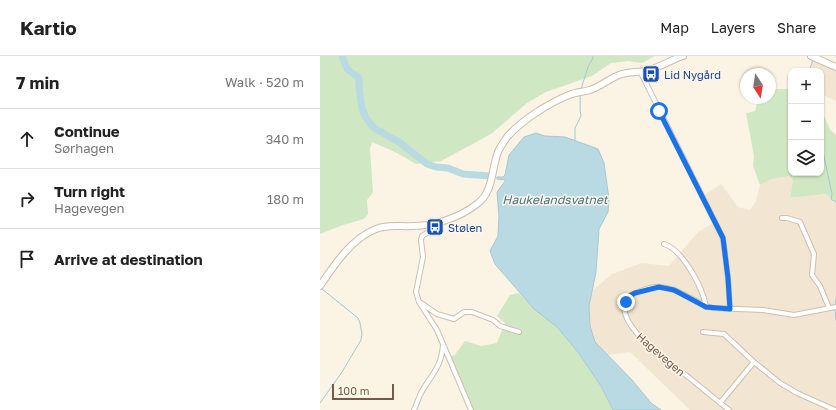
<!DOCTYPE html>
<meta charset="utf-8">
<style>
:root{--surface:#fff;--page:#f6f6f6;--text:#222;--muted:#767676;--line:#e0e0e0}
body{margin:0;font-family:"Golos Text",sans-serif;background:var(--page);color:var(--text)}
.controls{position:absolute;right:12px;top:12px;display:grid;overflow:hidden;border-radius:8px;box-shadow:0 1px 3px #0004}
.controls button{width:36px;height:36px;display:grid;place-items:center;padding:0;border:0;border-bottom:1px solid var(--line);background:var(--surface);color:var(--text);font:20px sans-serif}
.compass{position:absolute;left:420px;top:12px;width:36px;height:36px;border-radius:50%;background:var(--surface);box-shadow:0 1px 3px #0004;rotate:168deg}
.scale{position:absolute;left:12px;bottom:10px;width:62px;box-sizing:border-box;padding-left:4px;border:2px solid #715b4b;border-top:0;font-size:11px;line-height:14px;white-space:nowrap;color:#715b4b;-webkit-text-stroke:3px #fef7ea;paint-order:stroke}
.stop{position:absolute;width:12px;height:12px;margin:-9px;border:3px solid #1a73e8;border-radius:50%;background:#fff}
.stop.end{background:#1a73e8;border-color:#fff;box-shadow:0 1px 4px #0008}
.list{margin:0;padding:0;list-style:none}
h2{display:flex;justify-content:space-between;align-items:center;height:52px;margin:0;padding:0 16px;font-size:17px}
h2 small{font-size:13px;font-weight:400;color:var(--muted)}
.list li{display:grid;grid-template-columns:26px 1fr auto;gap:12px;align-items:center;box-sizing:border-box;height:60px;padding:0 16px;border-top:1px solid var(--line)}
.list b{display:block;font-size:15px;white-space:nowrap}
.list p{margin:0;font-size:13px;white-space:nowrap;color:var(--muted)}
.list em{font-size:13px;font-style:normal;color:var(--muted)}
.icon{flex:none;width:22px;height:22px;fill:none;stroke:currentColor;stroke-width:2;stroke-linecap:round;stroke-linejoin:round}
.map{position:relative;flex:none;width:516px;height:354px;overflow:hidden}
header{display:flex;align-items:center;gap:24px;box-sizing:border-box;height:56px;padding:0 20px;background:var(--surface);border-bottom:1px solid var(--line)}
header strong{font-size:19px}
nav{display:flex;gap:22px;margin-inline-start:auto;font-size:14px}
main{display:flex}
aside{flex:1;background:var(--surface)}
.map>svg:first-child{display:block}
.residential{fill:#f2e6d3}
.green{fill:#d0e7c3}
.water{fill:#badae3;stroke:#a1c9d4}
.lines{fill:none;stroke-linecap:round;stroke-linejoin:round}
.stream{stroke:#a1c9d4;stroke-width:1}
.river{stroke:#badae3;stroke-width:7}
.minor-casing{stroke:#cdbeae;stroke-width:6}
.secondary-casing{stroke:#cebca9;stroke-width:8}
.minor{stroke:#fff;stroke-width:4}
.secondary{stroke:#fff;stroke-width:6}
.route{stroke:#1a73e8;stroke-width:5}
.labels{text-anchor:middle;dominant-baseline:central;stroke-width:3;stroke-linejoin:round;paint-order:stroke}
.transit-label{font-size:11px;fill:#164399;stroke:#fef7ea;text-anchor:start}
.street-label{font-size:11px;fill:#715b4b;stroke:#fef7ea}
.water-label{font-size:12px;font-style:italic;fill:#477584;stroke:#fef7ea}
</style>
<header>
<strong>Kartio</strong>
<nav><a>Map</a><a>Layers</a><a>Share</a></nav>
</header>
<main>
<aside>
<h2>7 min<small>Walk · 520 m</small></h2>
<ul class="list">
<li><svg class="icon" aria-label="ahead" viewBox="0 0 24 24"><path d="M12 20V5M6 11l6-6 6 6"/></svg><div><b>Continue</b><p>Sørhagen</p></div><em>340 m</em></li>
<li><svg class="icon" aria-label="right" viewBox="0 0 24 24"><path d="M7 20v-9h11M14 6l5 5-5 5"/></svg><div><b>Turn right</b><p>Hagevegen</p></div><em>180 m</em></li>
<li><svg class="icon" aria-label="arrive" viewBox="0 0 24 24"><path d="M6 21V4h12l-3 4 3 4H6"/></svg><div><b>Arrive at destination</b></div></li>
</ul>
</aside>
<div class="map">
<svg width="516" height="354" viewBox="0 0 516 354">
<rect width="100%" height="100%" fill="#fbf3e4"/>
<!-- residential -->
<path class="residential" d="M492 3 516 13V45L501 38V15H489Z
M469 120 473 123 470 142 507 138 516 146V354H370L310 296 288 299 275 286 270 270 269 250 273 234 292 218 322 207 349 210 378 176 393 167V164L382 141 401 128 418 151 430 154 436 145 440 129 452 123Z"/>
<!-- green -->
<path class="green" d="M0 0H335L322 7 308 5 291 7 272 20 226 36 207 47 171 78 121 105 96 108 77 97 52 86 50 93 53 136 47 144 48 158 44 163 23 169 0 178Z
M450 33H471V117H501V54L511 75 516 79V146L506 138 470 142 473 124 469 120 452 123 440 129 433 110 434 100 426 57 435 55 438 42H450Z
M199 237 214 253 237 271 258 296 281 330 293 354H149L125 297 134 300 145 285 161 290 177 287 185 267 177 260 190 239Z"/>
<!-- water -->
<path class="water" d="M216 77 225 80 245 81 278 93 284 107 289 143 288 156 279 173 276 216 269 250 270 270 275 286 312 324 331 347 341 354H293L281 330 258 296 237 271 214 253 175 208 170 195 178 180 179 161 177 136 186 124 177 123V121H183L185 119 189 99 204 81Z"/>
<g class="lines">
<!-- stream -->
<path class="stream" d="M489 15 493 4
M261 33 268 11 273 2V0
M501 82 503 84 502 91 512 138 511 143 516 146
M255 84V72L261 60C259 53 261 47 260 39
M515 250 516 243
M515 254 516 264
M0 347 22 316 41 284 42 278 40 267 38 262 2 233"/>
<!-- river -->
<path class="river" d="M22 0 27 13 39 22V30L42 53 46 62 54 72 79 86 107 108 116 111 128 112 143 118 170 120"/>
<defs>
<path id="minor" d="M320 15 403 182 408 222 410 253
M462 162H467L480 166 494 198 492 219 500 230 509 252
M113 168V173L102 180 101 184 103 201 96 236 99 246 117 274 151 354
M344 188C363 194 383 232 386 251
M101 247 117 258 134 263 144 256H152L173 264 180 270 199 276
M383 276 404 278 434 306 460 327 477 337 515 354
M400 347 434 306
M94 354C96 349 98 344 100 339 110 319 121 314 123 289
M409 354C395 343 381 331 367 320 351 308 287 264 309 241 314 236 333 230 340 231 360 232 375 248 393 252L443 254 474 259 516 251"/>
<path id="secondary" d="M491 0 516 11
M0 230C14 209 32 182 56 173 68 168 80 171 92 170 114 170 139 162 157 148 174 135 171 114 178 96 180 91 184 86 187 81 202 64 229 47 249 39 256 36 263 36 270 34 281 30 289 23 299 19 309 15 319 17 329 14 340 11 351 4 363 0"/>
</defs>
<!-- minor casing -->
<use href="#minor" class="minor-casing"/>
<!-- secondary casing -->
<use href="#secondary" class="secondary-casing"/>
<!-- minor -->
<use href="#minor" class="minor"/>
<!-- secondary -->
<use href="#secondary" class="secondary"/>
</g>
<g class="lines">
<!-- route -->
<path class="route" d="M306 246 311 239 315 237 339 231 354 234 386 251 410 253 408 222 403 182 339 55"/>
</g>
<!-- icons -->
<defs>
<symbol id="bus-square" viewBox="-11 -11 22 22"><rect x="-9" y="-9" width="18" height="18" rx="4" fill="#1a4fb4" stroke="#fef7ea"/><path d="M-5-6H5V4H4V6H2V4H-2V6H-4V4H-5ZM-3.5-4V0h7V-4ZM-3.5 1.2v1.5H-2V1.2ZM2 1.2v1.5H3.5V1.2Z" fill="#fff"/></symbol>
</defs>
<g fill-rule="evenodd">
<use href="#bus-square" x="321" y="8" width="20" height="20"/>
<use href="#bus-square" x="105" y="161" width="20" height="20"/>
</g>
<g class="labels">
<!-- transit labels -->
<g class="transit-label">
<text x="344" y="18">Lid Nygård</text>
<text x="128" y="171">Stølen</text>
</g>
<!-- street labels -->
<g class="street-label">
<text transform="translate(341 298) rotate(41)">Hagevegen</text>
</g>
<!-- water labels -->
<g class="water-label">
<text x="235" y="143">Haukelandsvatnet</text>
</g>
</g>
</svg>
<div class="controls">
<button>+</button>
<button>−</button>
<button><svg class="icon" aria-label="layers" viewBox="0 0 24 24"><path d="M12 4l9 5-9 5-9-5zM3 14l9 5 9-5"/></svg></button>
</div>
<svg class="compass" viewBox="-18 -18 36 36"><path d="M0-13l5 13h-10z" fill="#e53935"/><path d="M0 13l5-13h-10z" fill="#767676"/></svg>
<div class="scale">100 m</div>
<div class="stop" style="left:339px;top:55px"></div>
<div class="stop end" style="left:306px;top:246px"></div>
</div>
</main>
